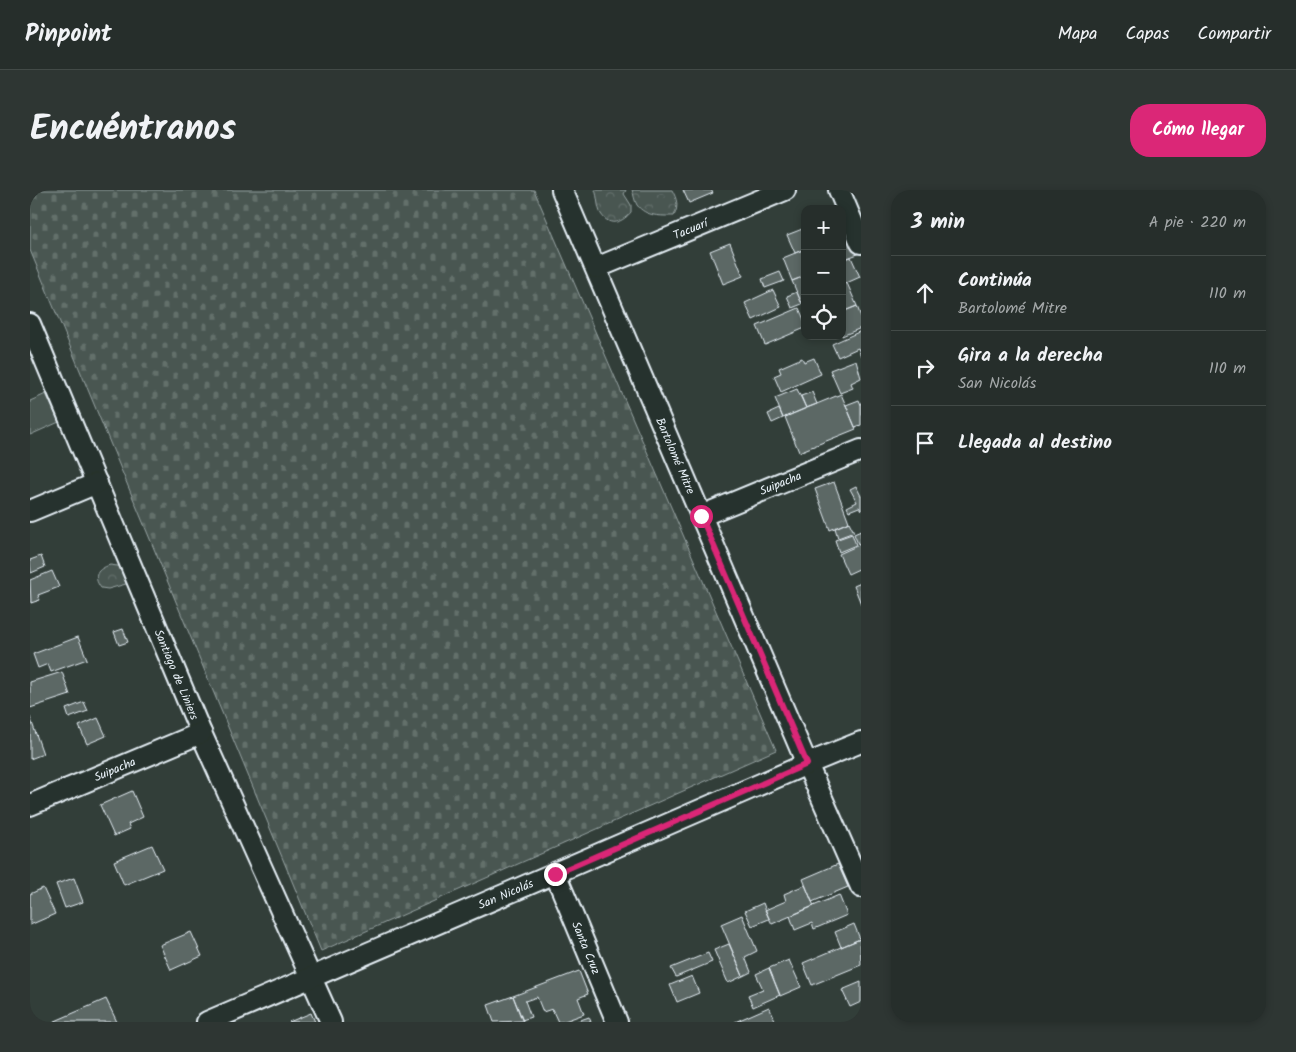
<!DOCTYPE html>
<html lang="es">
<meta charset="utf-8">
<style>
:root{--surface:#262e2b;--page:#2e3633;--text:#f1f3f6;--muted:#a4a8a9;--line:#424a47;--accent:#db2777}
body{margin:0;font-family:Kalam,sans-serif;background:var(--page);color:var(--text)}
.controls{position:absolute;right:15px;top:15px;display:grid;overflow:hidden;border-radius:10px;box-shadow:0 2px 8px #0003}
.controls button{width:45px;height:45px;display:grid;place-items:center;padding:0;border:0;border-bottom:1px solid var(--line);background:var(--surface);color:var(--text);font:25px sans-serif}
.stop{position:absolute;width:15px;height:15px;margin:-11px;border:4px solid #db2777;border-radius:50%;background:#fff}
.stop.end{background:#db2777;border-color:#fff;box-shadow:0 1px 5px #0008}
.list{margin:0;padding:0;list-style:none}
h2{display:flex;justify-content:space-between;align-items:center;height:65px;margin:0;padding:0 20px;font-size:21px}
h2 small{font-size:16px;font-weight:400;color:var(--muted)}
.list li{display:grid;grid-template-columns:32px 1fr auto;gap:15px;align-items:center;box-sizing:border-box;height:75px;padding:0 20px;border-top:1px solid var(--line)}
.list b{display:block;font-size:19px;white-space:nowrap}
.list p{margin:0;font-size:16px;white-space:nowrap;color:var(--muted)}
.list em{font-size:16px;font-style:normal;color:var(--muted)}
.icon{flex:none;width:28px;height:28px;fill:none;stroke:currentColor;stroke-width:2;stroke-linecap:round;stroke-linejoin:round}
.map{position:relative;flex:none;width:831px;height:832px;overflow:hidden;border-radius:20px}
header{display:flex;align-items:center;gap:30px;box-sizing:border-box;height:70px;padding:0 25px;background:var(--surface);border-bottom:1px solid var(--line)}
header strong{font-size:24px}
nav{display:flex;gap:28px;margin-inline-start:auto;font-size:18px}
.intro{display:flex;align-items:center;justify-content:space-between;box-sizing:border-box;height:120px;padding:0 30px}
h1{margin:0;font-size:35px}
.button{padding:12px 22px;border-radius:20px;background:var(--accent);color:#fff;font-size:18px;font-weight:700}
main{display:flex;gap:30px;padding:0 30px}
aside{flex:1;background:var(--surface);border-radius:20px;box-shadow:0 2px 8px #0003}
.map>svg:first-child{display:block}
.forest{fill:url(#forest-crowns);stroke:#98a4a4}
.cemetery{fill:url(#cemetery-stones);stroke:#98a4a4}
.pitch{fill:#495651;stroke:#98a4a4}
.building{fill:#5c6865;stroke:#e8f1f8}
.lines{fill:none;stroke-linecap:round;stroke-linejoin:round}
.street-casing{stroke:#e8f1f8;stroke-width:24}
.street{stroke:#26332d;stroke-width:20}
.route{stroke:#db2777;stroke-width:6}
.labels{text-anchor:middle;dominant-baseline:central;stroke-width:4;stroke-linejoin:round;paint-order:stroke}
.street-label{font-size:12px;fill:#e8f1f8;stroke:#26332d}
</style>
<header>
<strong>Pinpoint</strong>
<nav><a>Mapa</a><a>Capas</a><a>Compartir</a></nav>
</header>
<div class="intro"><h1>Encuéntranos</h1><a class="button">Cómo llegar</a></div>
<main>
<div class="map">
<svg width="831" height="832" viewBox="0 0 831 832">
<defs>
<pattern id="forest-crowns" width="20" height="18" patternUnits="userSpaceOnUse" patternTransform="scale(1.25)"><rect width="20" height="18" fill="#495651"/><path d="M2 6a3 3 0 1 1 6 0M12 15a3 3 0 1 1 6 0" fill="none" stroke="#636f6b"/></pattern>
<pattern id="cemetery-stones" width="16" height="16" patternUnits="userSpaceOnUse" patternTransform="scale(1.25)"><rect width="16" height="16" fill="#495651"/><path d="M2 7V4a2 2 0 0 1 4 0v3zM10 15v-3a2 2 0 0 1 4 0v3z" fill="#636f6b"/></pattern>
</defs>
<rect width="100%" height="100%" fill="#323e39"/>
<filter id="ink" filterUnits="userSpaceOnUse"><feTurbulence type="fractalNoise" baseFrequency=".02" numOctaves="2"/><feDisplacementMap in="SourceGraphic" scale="10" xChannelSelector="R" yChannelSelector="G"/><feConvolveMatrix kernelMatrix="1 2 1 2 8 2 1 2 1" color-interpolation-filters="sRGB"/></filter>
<g filter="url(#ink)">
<!-- forest -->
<path class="forest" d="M565 0H596L594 4 601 15V22C593 32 580 38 571 24 567 17 568 7 565 0Z
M602 0H642C647 9 649 16 644 26 631 26 616 27 607 15 604 10 604 4 602 0Z
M80 375 95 377 97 391 96 394 78 399 71 398C62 386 67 379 80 375Z"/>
<!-- cemetery -->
<path class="cemetery" d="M0 0H504L746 560 291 761 0 60Z"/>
<!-- pitch -->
<path class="pitch" d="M16 204 29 232 0 245V211Z"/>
<!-- building -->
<path class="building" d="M653 0H681L683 3 659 13Z
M775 38V59L765 63 757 45Z
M819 40 828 64 812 70V43Z
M700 53 713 86 693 94 680 61Z
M775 59V86L762 91 753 68Z
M821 67 830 87 812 95V70Z
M750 82 754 91 735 98 732 89Z
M775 86V110L771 112 762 91Z
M817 93 827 116 812 122V95Z
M743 100 751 117 723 130 715 113Z
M767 102 772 114 762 118 757 106Z
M827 116 831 127V138L812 146V122Z
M769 118 775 132V138L735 155 727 136Z
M831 141V166L828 158 808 167 802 154Z
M772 168 774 172 784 168 791 184 751 202 744 186 751 183 749 178Z
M826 170 831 188 821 193 823 198 810 203 800 180Z
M767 199 776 218 753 228 745 208Z
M782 202 787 214 776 218 771 206Z
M811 204 826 239 769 262 755 227Z
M829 210 831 215V235L825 237 816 215Z
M749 219 753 228 742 233 738 224Z
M804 292 819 332 800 340 785 299Z
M826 296 831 306V320L829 317 819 321 817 317 827 312 820 299Z
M819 332 824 342 808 348 805 338Z
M831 341V353L828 354 824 344Z
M822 344 826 355 809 362 805 350Z
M831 354V378L818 384 809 364Z
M11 366 15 377 1 383 0 370Z
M22 381 29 397 8 405 10 410 1 413 0 390Z
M831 393V414L824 396Z
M93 439 98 452 89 455 84 442Z
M48 447 57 469 21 482 18 474 8 478 3 464Z
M32 482 40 505 0 518V492Z
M54 512 58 521 39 528 36 519Z
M0 527 13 564 0 569Z
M68 528 76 546 57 554 49 536Z
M102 601 113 627 98 634 100 639 84 646 70 615Z
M122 655 133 679 94 695 84 671Z
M808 674 818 697 782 712 773 689Z
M44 688 53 712 35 718 26 694Z
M775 695 784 716 742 734 735 720 756 711 754 704Z
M13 698 25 724 0 735V704Z
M809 705 817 725 784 739 782 733 765 740 760 726Z
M733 713 739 729 722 736 715 721Z
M712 725 727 761 715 767 721 782 713 786 691 734Z
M824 734 830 749 811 757 805 742Z
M161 742 172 766 141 780 130 755Z
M830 749 831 775 782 795 773 773Z
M699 754 713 786 698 793 684 760Z
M678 763 682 772 646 787 641 778Z
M759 770 771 797 750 806 739 778Z
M739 778 750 805 723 817 718 805 733 799 726 784Z
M549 781 558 804 548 808 554 824 532 832H528L522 819 513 822 507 807 495 811 501 827 492 830 483 806Z
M662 786 669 803 647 812 640 795Z
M831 792V812L820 817 812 800Z
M483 806 493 831 464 832 458 815Z
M76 809 87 832H23Z
M739 817 746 832H705Z
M281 823 285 832H259Z
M559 827 561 832H545Z"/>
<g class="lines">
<defs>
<g id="street">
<path id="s1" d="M532 0 777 574 831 697"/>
<path d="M809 0 831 53"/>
<path id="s2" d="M566 78 755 0"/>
<path id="s3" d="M0 134 171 543 301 832"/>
<path d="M0 321 67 293"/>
<path id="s4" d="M671 326 831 260"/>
<path id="s5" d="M0 615 171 543"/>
<path id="s6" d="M525 683 587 832"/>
<path id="s7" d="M177 832 525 683 777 574 831 552"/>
</g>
</defs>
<!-- street casing -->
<use href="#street" class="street-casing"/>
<!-- street -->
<use href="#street" class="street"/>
</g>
</g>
<g class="lines" filter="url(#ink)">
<!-- route -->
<path class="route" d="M525 684 777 574 671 326"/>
</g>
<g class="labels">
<!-- street labels -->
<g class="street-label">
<text stroke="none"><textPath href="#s2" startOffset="102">Tacuarí</textPath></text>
<text stroke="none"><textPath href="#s1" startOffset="289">Bartolomé Mitre</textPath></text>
<text stroke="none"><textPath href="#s4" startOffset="86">Suipacha</textPath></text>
<text stroke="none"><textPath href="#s3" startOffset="380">Santiago de Liniers</textPath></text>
<text stroke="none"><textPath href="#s5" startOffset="92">Suipacha</textPath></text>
<text stroke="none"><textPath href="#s7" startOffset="325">San Nicolás</textPath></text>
<text stroke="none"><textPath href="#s6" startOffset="81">Santa Cruz</textPath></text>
</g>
</g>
</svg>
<div class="controls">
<button>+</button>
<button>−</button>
<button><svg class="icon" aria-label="locate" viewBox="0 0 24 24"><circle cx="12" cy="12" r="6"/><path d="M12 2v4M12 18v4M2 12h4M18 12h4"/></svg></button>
</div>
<div class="stop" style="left:671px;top:326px"></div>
<div class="stop end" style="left:525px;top:684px"></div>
</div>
<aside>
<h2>3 min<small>A pie · 220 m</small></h2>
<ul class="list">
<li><svg class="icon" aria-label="ahead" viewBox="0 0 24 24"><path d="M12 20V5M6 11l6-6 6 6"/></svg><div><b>Continúa</b><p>Bartolomé Mitre</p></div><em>110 m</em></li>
<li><svg class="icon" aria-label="right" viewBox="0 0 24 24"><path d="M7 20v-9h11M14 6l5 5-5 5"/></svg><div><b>Gira a la derecha</b><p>San Nicolás</p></div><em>110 m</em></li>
<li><svg class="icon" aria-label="arrive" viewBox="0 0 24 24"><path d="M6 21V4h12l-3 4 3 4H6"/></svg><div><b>Llegada al destino</b></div></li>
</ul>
</aside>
</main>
